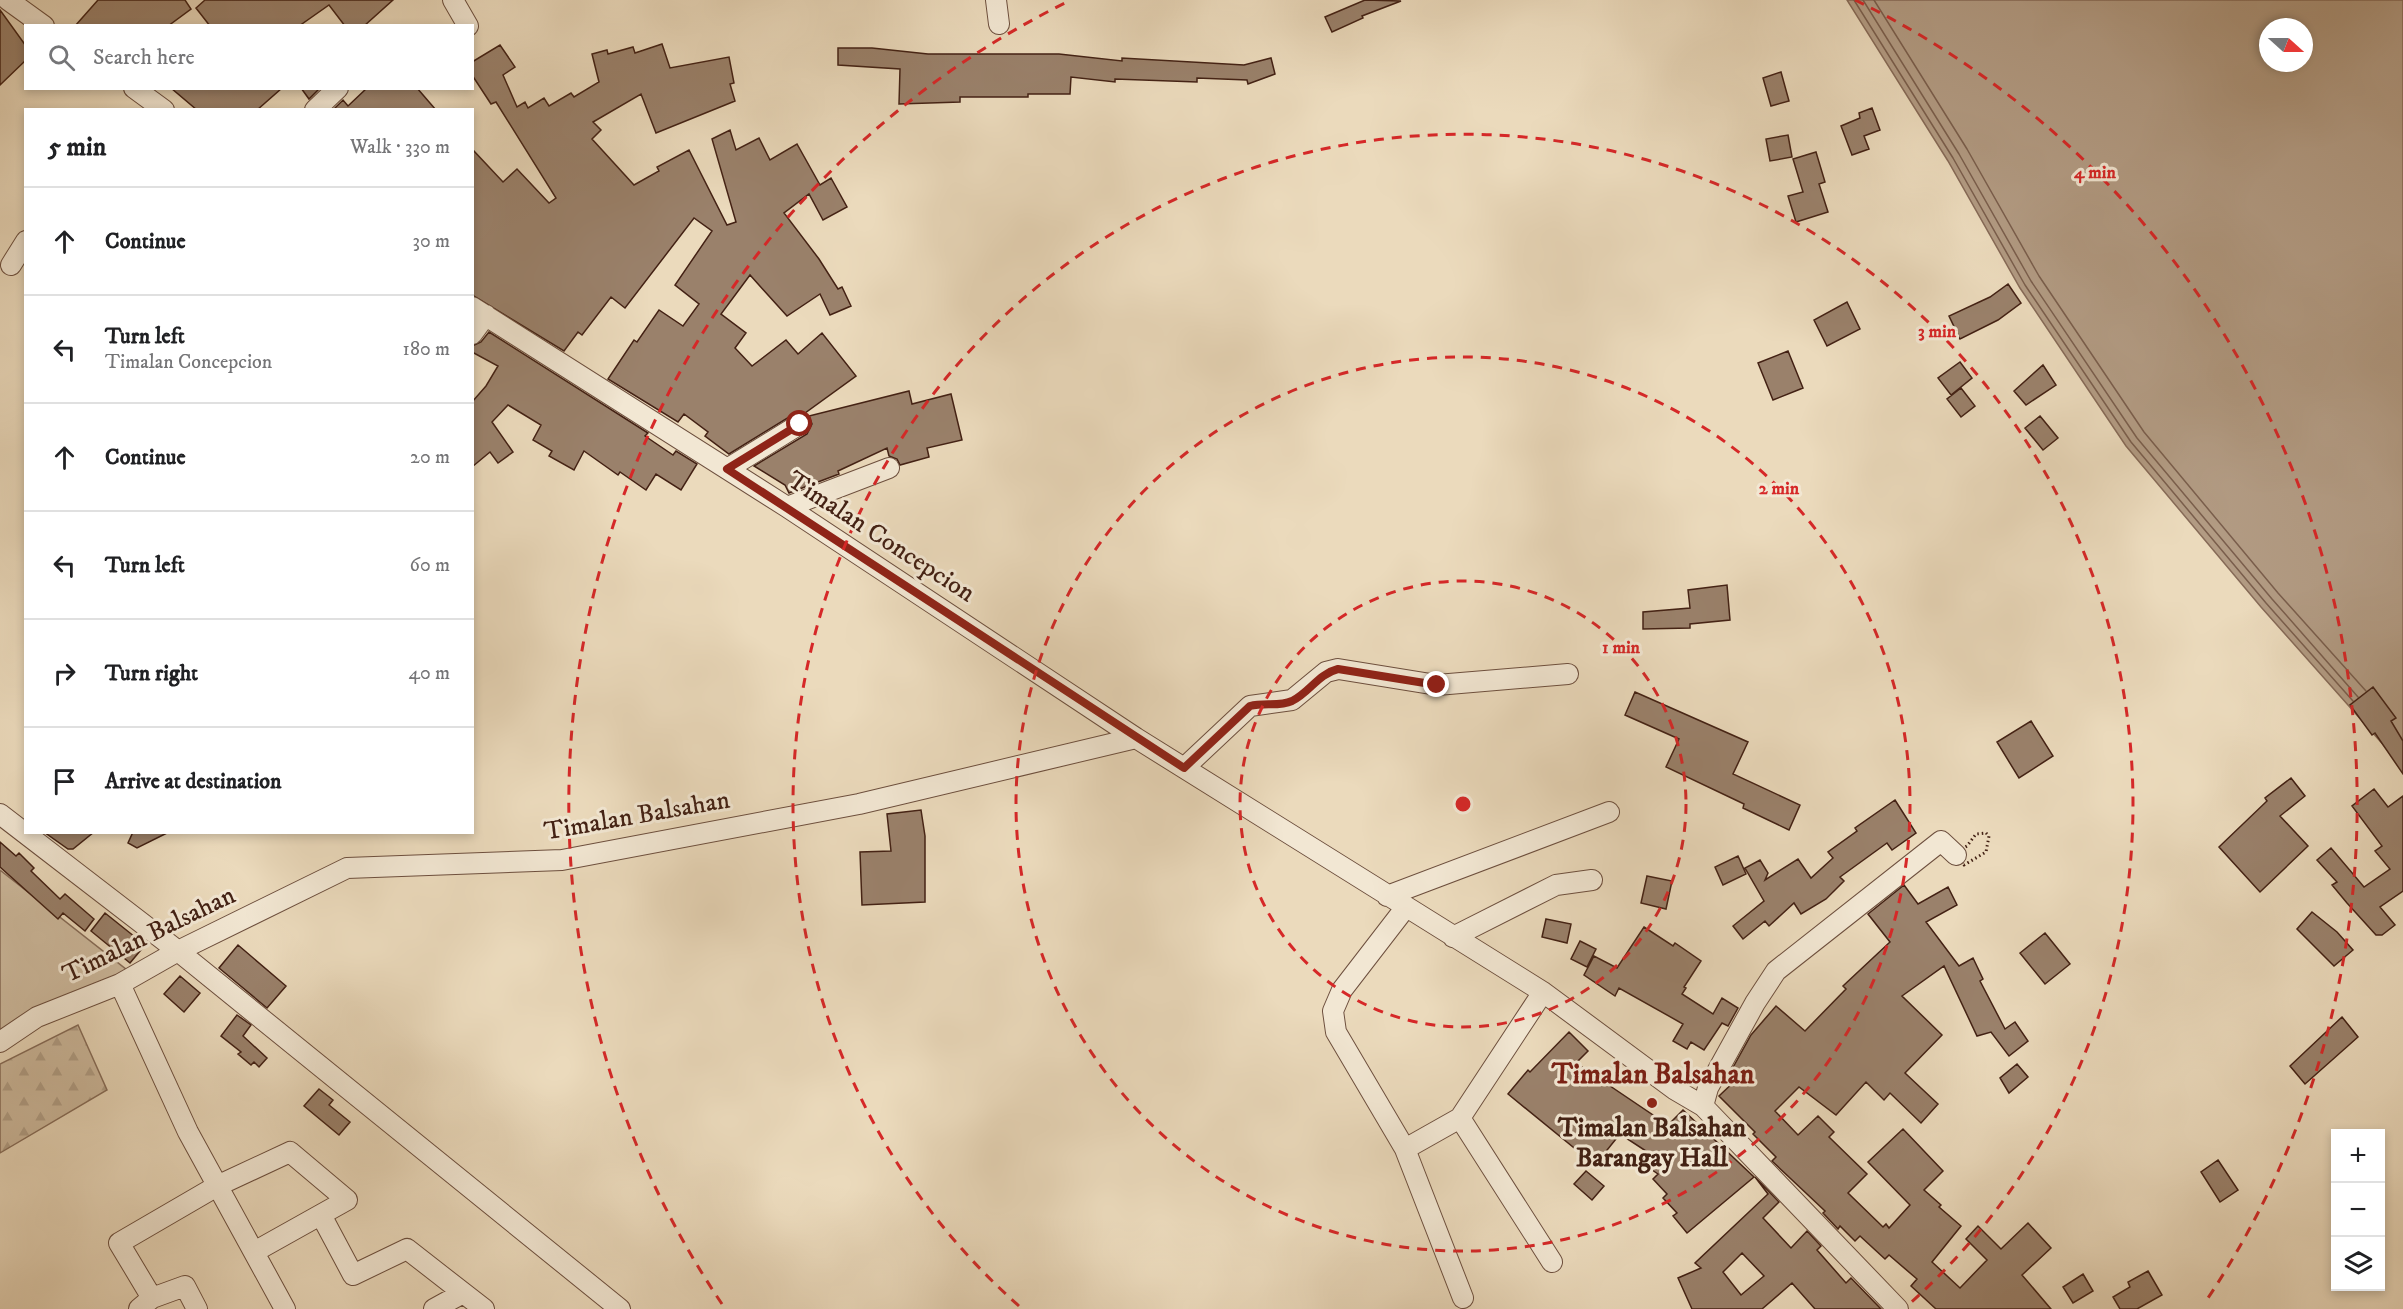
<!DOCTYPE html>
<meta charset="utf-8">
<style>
:root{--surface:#fff;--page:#f2f2f2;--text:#202124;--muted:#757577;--line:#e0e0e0}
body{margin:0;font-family:"IM FELL DW Pica",serif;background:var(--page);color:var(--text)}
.controls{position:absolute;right:18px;bottom:18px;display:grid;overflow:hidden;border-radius:0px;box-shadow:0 3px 9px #0003}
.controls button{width:54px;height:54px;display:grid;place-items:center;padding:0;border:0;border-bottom:2px solid var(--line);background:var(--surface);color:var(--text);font:30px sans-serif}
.compass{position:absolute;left:2259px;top:18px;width:54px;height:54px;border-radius:50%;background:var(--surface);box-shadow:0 3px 9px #0003;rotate:111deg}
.stop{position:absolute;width:18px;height:18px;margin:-14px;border:4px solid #8f2418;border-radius:50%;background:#fff}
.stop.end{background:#8f2418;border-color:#fff;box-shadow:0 2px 6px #0008}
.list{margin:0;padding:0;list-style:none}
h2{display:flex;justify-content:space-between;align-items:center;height:78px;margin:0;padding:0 24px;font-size:26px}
h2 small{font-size:20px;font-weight:400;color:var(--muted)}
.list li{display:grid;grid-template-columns:39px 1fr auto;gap:18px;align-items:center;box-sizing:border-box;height:108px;padding:0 24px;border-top:2px solid var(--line)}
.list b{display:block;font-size:22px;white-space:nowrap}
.list p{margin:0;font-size:20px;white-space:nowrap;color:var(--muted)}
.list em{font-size:20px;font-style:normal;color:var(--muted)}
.icon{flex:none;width:33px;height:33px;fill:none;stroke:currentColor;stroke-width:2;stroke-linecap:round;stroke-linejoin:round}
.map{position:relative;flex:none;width:2403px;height:1309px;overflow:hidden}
.search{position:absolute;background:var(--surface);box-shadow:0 3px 9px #0003;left:24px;top:24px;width:450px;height:66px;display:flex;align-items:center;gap:15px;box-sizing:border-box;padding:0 21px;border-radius:0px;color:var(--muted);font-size:22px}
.panel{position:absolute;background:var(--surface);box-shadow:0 3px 9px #0003;left:24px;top:108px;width:450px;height:726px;border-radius:0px}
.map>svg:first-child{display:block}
.grass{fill:#cebb9f;stroke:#886e5a;stroke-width:1.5}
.forest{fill:url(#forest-firs);stroke:#886e5a;stroke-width:1.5}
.water{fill:#b29b83;stroke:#866a57;stroke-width:1.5;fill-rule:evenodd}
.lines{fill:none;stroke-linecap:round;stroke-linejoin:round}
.shore{stroke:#7a5e4c;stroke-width:1.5}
.building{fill:#9a816b;stroke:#432114;stroke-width:1.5;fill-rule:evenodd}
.minor-casing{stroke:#6d4f3e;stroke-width:22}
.path{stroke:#432114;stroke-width:3;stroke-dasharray:1.5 3;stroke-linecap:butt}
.minor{stroke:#f2e7d3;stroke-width:20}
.route{stroke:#8f2418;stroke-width:8}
.ring{fill:none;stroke:#d62828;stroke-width:3;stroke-dasharray:10 8}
.poi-dot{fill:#8f2418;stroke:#f2e7d3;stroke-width:2}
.labels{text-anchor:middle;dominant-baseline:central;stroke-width:6;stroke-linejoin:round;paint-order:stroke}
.street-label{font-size:26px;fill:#432114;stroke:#f2e7d3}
.poi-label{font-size:26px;font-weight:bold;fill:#432114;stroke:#f2e7d3}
.quarter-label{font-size:28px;font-weight:bold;fill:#7a1f14;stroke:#f2e7d3}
.centre{fill:#d62828;stroke:#f2e7d3;stroke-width:3}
.ring-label{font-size:18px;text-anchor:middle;font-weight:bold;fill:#d62828;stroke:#f2e7d3;stroke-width:6;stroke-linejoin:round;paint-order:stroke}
</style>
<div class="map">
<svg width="2403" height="1309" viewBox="0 0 2403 1309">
<defs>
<pattern id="forest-firs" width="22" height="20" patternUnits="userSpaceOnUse" patternTransform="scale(1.5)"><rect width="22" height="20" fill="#cebb9f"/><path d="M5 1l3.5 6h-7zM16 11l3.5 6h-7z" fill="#b2a088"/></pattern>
</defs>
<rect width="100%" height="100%" fill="#ebdabc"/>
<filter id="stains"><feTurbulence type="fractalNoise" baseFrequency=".00333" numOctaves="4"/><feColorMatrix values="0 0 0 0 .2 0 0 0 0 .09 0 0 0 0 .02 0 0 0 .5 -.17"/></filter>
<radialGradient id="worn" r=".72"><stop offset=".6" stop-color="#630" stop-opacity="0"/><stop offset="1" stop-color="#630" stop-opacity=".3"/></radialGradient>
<!-- grass -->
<path class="grass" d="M0 870 127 970 0 1038Z"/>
<!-- forest -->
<path class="forest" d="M78 1025 107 1090 0 1153V1064Z"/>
<!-- water -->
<path class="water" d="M1847 0H2403V767L2261 607 2126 446 2020 288 1948 161ZM2268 27H2304V63H2268Z"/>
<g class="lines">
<!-- shore -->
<path class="shore" d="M1854 0 1953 158 2025 285 2131 442 2266 603 2353 701
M1863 0 1959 154 2031 281 2137 438 2272 599 2358 697
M1874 0 1967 149 2039 276 2144 432 2278 593 2366 691"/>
</g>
<!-- building -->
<path class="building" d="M98 0H185L191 9 168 26H75Z
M205 0H393L364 26H345L329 5 299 26H210L196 8Z
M1365 0 1401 1 1362 16 1363 18 1332 32 1325 17Z
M0 10 26 46V60L0 85Z
M662 44 670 68 729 57 734 83 730 84 735 101 656 133 641 94 593 122 601 130 592 139 634 185 659 171 657 167 689 150 727 225 736 222 712 139 730 130 736 150 759 138 770 160 797 144 820 185 831 178 847 207 823 220 809 194 784 213 819 259 838 289 842 287 851 306 830 315 820 294 787 316 750 275 721 314 746 333 735 348 752 366 786 340 798 354 822 333 856 376 805 413 794 414 729 454 705 436 708 432 684 414 678 422 608 379 634 340 637 342 659 310 683 326 699 304 675 285 712 231 694 218 625 308 611 297 582 335 578 332 564 351 472 295V149L503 182 517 169 549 203 556 198 496 102 491 104 472 75V62L500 45 515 67 503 75 517 107 525 102 528 108 544 98 549 106 571 93 574 97 599 82 592 54 607 50 608 54 633 47 635 53Z
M838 48H872L928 54H1059L1122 61V58L1244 65 1271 58 1275 74 1248 84 1247 80 1197 78V82L1115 79V82L1071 77 1070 94H1028V97H960V102L899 104 900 69 838 65Z
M1781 72 1789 101 1771 106 1763 78Z
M171 88H282L257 110H197Z
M301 88H320L309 99Z
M367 88H417L436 110H333L343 100 348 106Z
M1872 108 1880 130 1864 136 1869 149 1852 155 1841 126 1860 118 1859 113Z
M1788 135 1792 157 1770 161 1766 139Z
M1816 152 1825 182 1819 184 1828 212 1796 222 1788 196 1803 192 1793 159Z
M2008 284 2021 303 1998 320 1960 339 1949 316 1990 297Z
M1847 302 1860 329 1827 346 1814 320Z
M489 332 648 433 645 436 673 455 676 451 697 464 681 490 656 474 646 490 620 472 618 475 584 451 574 470 549 456 552 451 533 440 541 425 508 405 492 422 513 452 498 463 490 452 472 467V402L486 386 498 366 472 352V346L481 342Z
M1788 351 1803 388 1773 400 1758 363Z
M1960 362 1972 378 1951 395 1938 378Z
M2043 365 2056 385 2026 405 2014 391Z
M1961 388 1975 406 1961 417 1947 399Z
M909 391 912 404 951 394 962 440 927 448 929 457 900 465 897 459 889 456 887 448 838 471 839 474 789 493 785 485 754 466 807 434 812 424 809 416Z
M2040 416 2058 438 2043 450 2025 428Z
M1727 585 1730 620 1690 624V628L1643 629V612L1690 608 1688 590Z
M2373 687 2396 718 2391 721 2403 741V774L2375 733 2372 735 2350 705Z
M1635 692 1748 742 1733 774 1800 805 1789 830 1743 808 1744 804 1666 767 1679 739 1625 715Z
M2031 721 2053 756 2019 778 1997 742Z
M2291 778 2305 796 2280 816 2308 846 2260 892 2219 847 2267 801 2265 798Z
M2374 789 2388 807 2403 796V891L2380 907 2395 925 2382 935H2376L2347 903 2332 885 2337 882 2317 860 2331 848 2364 887 2390 869 2375 851 2382 846 2352 806Z
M1895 800 1916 833 1892 850 1887 843 1840 877 1844 881 1826 899 1801 914 1794 903 1769 926 1765 921 1743 939 1733 926 1764 901 1745 868 1760 860 1768 873 1765 880 1798 859 1811 878 1833 858 1828 852 1857 831 1855 828Z
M921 810 925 836V902L862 905 860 852 891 851 887 814Z
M44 832H94L73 849H68Z
M133 832H169L137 848 128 843Z
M0 842 16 856 19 853 34 868 31 871 60 899 65 894 94 919 85 931 63 913 58 919 0 867Z
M1738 856 1746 874 1723 885 1715 867Z
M1647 876 1672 881 1666 909 1641 903Z
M1904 885 1918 904 1948 887 1957 905 1926 922 1959 966 1973 958 1983 979 1980 981 2005 1029 2015 1022 2028 1041 2009 1056 1991 1032 1977 1036 1944 966 1902 996 1942 1035 1905 1073 1938 1104 1921 1123 1890 1093 1884 1100 1866 1082 1836 1115 1799 1087 1775 1111 1798 1135 1818 1116 1834 1132 1829 1137 1867 1174 1848 1193 1883 1227 1886 1224 1889 1228 1910 1205 1868 1162 1903 1129 1943 1171 1924 1190 1941 1205 1939 1207 1961 1226 1932 1262 1960 1288 1987 1260 1966 1239 1978 1226 2001 1249 2028 1223 2051 1248 2022 1275 2051 1309H1936L1911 1286 1917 1279 1889 1255 1885 1259 1860 1236 1855 1241 1840 1226 1838 1229 1823 1213 1825 1211 1772 1161 1776 1157 1753 1134 1755 1132 1719 1096 1738 1078 1731 1071 1751 1035 1776 1006 1805 1031 1846 989 1843 986 1890 942 1868 914Z
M2312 912 2337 932 2353 950 2334 966 2297 929Z
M105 913 145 945 130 963 91 931Z
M1546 919 1571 924 1567 943 1542 937Z
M1644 927 1673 946 1675 943 1701 961 1684 987 1686 988 1682 994 1713 1014 1722 998 1738 1008 1728 1026 1722 1023 1704 1050 1691 1042 1687 1049 1673 1041 1683 1024 1619 988 1615 996 1584 975 1594 956 1617 968Z
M2045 933 2070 964 2045 984 2020 953Z
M1580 941 1596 949 1587 967 1571 959Z
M238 945 286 986 267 1008 219 968Z
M180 976 200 993 184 1012 164 994Z
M237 1015 251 1025 243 1036 267 1058 259 1067 254 1062 251 1065 238 1054 241 1052 221 1036Z
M2342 1017 2358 1037 2305 1084 2290 1066Z
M1569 1032 1588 1051 1576 1063 1668 1125 1683 1110 1754 1177 1687 1233 1673 1216 1677 1213 1663 1198 1667 1194 1653 1179 1658 1174 1639 1161 1646 1151 1620 1134 1595 1165 1508 1094 1528 1070 1530 1072Z
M2017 1064 2028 1077 2009 1093 2000 1078Z
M319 1089 333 1100 329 1105 350 1122 339 1135 304 1106Z
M2218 1160 2238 1190 2220 1202 2201 1172Z
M1586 1171 1604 1186 1592 1200 1574 1184Z
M1755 1177 1779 1202 1763 1218 1791 1248 1807 1231 1821 1246 1817 1250 1846 1283 1851 1278 1881 1309H1815L1792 1283 1762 1309H1692L1678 1278 1701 1268 1695 1263 1768 1194ZM1742 1253 1764 1276 1741 1295 1723 1272Z
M2148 1271 2162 1295 2137 1309H2120L2113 1297 2130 1287 2128 1282Z
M2083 1274 2093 1291 2073 1303 2063 1287Z"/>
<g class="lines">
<defs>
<path id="minor" d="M8 0 44 26
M453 0 468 26
M996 0 999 24
M134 88 164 110
M315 110 338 88
M11 265 26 241
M472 307 787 507 1136 738 1543 992 1674 1089 1703 1106 1898 1309
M472 334 486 315
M727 469 800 424
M787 507 889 468
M1184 768 1250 706 1292 700 1326 672 1338 669 1437 685 1568 674
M0 814 178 951 620 1309
M1387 896 1609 812
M1406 907 1342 990 1333 1011 1336 1032 1405 1149 1463 1298
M1453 937 1556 885 1592 880
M120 984 188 1132 285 1309
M0 1042 37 1017 120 984 178 951 347 868 562 860 859 804 1136 738
M1703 1106 1708 1088 1755 1003 1776 971 1941 841 1956 855
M1460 1118 1552 1262
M1405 1149 1460 1118 1543 992
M321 1215 353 1275 407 1249 484 1309
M152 1298 119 1243 217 1186 290 1152 347 1200 254 1252
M139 1309 152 1298 185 1286 197 1309
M434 1309 463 1293"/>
</defs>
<!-- minor casing -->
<use href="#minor" class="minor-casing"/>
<!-- path -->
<path class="path" d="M1986 833 1989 836 1986 852 1964 865 1956 855 1957 852 1967 846 1976 834Z"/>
<!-- minor -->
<use href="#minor" class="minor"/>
</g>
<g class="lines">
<!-- route -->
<path class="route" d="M800 424 727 469 1184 768 1250 706C1264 702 1279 707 1292 701 1310 692 1318 674 1338 669L1437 685"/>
</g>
<!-- distance rings -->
<g class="ring">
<circle cx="1463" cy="804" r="223"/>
<circle cx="1463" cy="804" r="447"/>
<path d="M1019 1306A670 670 0 1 1 1907 1306"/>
<path d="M722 1304A894 894 0 0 1 1071 0M1855 0A894 894 0 0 1 2204 1304"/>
</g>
<!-- markers -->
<circle class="poi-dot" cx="1652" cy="1103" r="6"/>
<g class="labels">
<!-- street labels -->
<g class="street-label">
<text transform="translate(881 537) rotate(33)">Timalan Concepcion</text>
<text transform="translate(637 816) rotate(-10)">Timalan Balsahan</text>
<text transform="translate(149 935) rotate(-26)">Timalan Balsahan</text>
</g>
<!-- poi labels -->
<g class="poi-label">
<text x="1652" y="1128">Timalan Balsahan<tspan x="1652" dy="30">Barangay Hall</tspan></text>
</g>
<!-- quarter labels -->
<g class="quarter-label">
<text x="1653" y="1074">Timalan Balsahan</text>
</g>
</g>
<circle cx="1463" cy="804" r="9" class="centre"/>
<g class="ring-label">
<text x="2095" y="178">4 min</text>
<text x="1937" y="337">3 min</text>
<text x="1779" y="494">2 min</text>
<text x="1621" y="653">1 min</text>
</g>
<rect width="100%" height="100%" filter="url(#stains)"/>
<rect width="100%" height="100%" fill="url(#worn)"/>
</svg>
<div class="controls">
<button>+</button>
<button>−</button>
<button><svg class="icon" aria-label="layers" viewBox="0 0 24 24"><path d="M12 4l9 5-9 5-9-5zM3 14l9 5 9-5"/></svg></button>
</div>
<svg class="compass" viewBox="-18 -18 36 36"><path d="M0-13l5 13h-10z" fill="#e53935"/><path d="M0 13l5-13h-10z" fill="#757577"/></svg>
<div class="stop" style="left:800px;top:424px"></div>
<div class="stop end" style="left:1437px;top:685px"></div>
<div class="search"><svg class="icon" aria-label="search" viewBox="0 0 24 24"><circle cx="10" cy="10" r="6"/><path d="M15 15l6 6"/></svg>Search here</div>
<section class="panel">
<h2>5 min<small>Walk · 330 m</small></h2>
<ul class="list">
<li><svg class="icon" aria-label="ahead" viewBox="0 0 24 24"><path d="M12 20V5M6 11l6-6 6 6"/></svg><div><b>Continue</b></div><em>30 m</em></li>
<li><svg class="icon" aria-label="left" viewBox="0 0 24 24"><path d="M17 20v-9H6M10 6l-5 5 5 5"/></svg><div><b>Turn left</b><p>Timalan Concepcion</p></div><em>180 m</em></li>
<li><svg class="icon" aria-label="ahead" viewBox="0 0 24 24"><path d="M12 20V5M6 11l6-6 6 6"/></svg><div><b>Continue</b></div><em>20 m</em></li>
<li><svg class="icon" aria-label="left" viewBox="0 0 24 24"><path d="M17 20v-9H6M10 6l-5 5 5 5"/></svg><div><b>Turn left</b></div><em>60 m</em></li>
<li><svg class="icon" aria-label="right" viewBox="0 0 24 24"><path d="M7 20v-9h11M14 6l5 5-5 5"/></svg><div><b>Turn right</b></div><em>40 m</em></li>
<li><svg class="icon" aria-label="arrive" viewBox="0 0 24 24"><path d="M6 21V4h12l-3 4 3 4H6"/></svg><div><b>Arrive at destination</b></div></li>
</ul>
</section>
</div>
